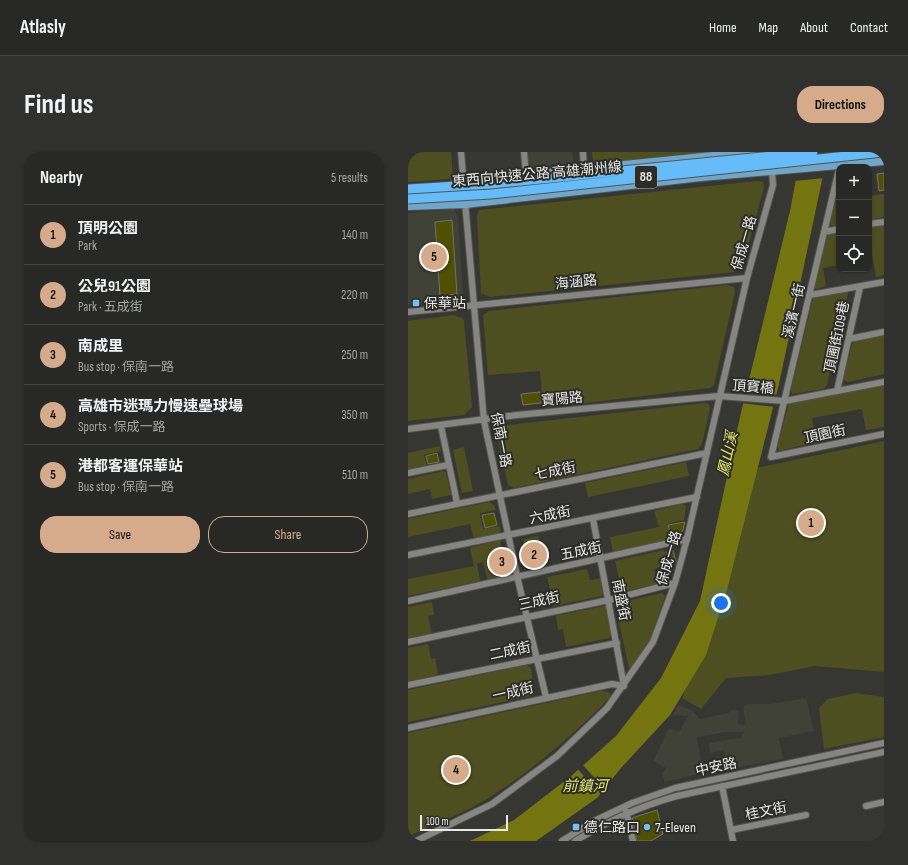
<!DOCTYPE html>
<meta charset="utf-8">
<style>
:root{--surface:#282926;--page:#30312e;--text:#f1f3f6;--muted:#a5a6a7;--line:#444543;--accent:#d6ab8b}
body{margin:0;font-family:"Sofia Sans Condensed","Noto Sans TC",sans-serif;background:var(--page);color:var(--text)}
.controls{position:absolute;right:12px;top:12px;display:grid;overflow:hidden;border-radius:8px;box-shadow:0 1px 3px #0004}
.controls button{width:36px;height:36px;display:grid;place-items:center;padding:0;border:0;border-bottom:1px solid var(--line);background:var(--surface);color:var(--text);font:20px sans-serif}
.scale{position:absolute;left:12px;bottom:10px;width:88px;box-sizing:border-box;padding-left:4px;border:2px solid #e9e9e7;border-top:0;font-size:11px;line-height:14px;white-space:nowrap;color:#e9e9e7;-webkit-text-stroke:3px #2c2d29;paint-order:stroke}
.you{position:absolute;left:313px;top:451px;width:14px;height:14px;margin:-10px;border:3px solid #fff;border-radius:50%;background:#1a73e8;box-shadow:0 0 0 6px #1a73e833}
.badge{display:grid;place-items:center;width:26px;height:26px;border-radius:50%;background:var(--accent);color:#111;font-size:13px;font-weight:700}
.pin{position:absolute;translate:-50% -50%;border:2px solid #fff;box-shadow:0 1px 4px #0006}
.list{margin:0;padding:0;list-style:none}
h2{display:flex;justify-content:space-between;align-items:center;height:52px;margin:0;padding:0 16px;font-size:17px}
h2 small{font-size:13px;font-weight:400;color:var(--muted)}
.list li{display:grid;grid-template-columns:26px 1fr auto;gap:12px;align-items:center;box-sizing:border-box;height:60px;padding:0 16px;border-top:1px solid var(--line)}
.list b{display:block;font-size:15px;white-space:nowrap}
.list p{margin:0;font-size:13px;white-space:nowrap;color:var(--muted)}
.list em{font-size:13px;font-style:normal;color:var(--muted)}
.actions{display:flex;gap:8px;padding:12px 16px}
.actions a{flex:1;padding:9px 0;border:1px solid var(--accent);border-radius:16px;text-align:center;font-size:14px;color:var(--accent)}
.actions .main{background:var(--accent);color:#111}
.icon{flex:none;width:22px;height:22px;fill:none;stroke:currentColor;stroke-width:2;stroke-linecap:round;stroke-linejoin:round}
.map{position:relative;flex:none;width:476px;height:689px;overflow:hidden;border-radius:16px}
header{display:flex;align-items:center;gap:24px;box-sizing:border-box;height:56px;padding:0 20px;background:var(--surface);border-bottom:1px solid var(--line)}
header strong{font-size:19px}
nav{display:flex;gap:22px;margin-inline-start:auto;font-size:14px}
.intro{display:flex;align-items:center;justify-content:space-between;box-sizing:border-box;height:96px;padding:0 24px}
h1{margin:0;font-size:28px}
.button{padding:10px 18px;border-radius:16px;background:var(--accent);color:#111;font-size:14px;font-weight:700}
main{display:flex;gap:24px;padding:0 24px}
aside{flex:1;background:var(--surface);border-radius:16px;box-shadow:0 1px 3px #0004}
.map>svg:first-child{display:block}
.built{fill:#404137}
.green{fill:#4e4f20}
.water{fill:#747411}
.pier{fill:#363733}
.building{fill:#505003;stroke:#72726e}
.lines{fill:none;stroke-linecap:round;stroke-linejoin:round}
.minor-casing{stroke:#535350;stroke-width:8}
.major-casing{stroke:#535350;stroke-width:10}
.minor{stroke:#858581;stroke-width:6}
.major{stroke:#72a6c9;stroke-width:8}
.highway-bridge-casing{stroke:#535350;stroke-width:11;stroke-linecap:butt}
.highway-bridge{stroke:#65bcf9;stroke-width:9}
.poi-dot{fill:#74c0f6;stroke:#2c2d29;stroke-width:1.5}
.labels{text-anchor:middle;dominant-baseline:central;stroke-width:4;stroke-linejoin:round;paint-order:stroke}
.shield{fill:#2c2d29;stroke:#b0b1ae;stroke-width:1}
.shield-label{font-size:13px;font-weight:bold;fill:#e9e9e7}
.street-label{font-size:14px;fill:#e9e9e7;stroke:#2c2d29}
.poi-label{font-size:14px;fill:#e9e9e7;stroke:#2c2d29;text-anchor:start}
.water-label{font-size:15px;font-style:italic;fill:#e3e56e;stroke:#2c2d29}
</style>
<header>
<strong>Atlasly</strong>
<nav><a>Home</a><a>Map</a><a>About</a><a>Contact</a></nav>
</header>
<div class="intro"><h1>Find us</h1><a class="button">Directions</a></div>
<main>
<aside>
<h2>Nearby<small>5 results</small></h2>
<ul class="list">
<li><span class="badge">1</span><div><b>頂明公園</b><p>Park</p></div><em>140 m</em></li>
<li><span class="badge">2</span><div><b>公兒91公園</b><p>Park · 五成街</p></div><em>220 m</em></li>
<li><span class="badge">3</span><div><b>南成里</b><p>Bus stop · 保南一路</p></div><em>250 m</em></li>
<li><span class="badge">4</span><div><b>高雄市迷瑪力慢速壘球場</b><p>Sports · 保成一路</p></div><em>350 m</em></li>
<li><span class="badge">5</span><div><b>港都客運保華站</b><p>Bus stop · 保南一路</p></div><em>510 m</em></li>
</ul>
<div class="actions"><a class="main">Save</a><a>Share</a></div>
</aside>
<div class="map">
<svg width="476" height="689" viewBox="0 0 476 689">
<rect width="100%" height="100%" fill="#363733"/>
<!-- built -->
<path class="built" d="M119 0H164L166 15 121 20Z
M46 57 50 65 55 145 49 148 0 153V61Z
M398 546 406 579 371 586 375 607 320 617 316 598 302 601 301 591 333 586 336 580H317L289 585 295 621 257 630 254 622 258 616 245 609 261 576 271 580 280 564 265 563 270 553 285 559 292 567 320 561 326 557 331 559 330 572 338 573 335 555 339 552H363Z"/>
<!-- green -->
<path class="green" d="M0 0H43L45 25 42 27 0 30Z
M184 0H312L190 12 185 9Z
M350 29 355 30 356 35 335 113 326 120 82 145 73 141 69 64 71 58Z
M431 30V73L425 74 420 72Z
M476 42V65L461 68V44Z
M476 73V123L468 125 464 102 461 103V75Z
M431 80V113L415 116 418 134 408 137 406 135 417 85 421 82Z
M319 133 326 135 327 140 306 233 302 236 135 256 132 219 80 223 75 163 81 159Z
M435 140H440V142L419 233 415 237 384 242 383 237 405 147 409 144Z
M45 163 54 166 56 169 64 255 56 263 0 269V169Z
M476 182V222L440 230 435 228 444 192 447 188Z
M476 233V275L458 278 454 257 404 266 408 290 371 299 369 295 381 251Z
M296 251 301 252 302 257 294 292 290 297 106 336 100 333 88 278 90 274Z
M476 289V520L407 514 362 523 318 526 293 557 274 546 318 426 343 317Z
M32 294 33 299 16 303 19 315 0 319V301Z
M56 295 65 339 54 341 45 298Z
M278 310 281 324 180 345 177 331Z
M36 319 38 321 43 343 24 347 22 337 0 342V327Z
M81 350 86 353 88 358 72 361 75 377 91 374 93 378 91 381 66 387 62 372 0 385V367Z
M275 352 278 354 276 368 259 372 263 389 205 401 202 385 251 375 246 359Z
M130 384 138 415 120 417 115 392 116 387Z
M92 388 101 424 80 429 75 410 69 412 72 429 0 444V427L66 414 62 397 65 395Z
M256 398 260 413 246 417 249 432 214 440 207 409Z
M179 417 182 428 194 426 197 442 193 444 146 454 139 425Z
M254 441 257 444C248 469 242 498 223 518L221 516 208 457 210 451Z
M24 450 26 463 20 464 24 482 0 487V455Z
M196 454H200L205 481 201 486 158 495 155 477 150 478 148 464Z
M20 492 23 507 27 506 30 523 0 529V496Z
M119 513 123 516 126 540 123 544 0 570V538Z
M193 539 201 540 203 544C166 583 109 632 61 657 41 667 20 674 0 685V581Z
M448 541 476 545V585L416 597 411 556 420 547Z"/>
<!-- water -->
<path class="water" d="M393 0H420L371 232 319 438 298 503 262 563 213 616 189 646 128 689H62L106 668 162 625 208 584 253 526 292 449 332 265 382 59Z"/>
<!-- pier -->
<path class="pier" d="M391 0H422L417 26 386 29Z
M336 240 370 243 367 255 333 251Z
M174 612 192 632 186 636 169 616Z"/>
<!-- building -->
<path class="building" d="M476 21V38L471 39 469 22Z
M44 68 49 142 32 144 27 70Z
M132 240 133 251 115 253 113 242Z
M29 301 31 310 20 312 18 304Z
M86 361 89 373 77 376 74 363Z
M277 370 273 384 263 386 260 373Z
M265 398 268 410 261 411 258 400Z
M249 658 255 682 243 689H229L224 666Z"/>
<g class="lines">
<defs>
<path id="minor" d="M53 0 56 34
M116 0 118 23
M175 0 176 18
M431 17 363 305 476 282
M57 49 76 269 109 424 138 545
M461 72 476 70
M416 80 431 77
M402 143 476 130
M0 160 339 126
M441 187 476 180
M429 239 452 135
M33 274 49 351
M0 277 109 263 311 244 377 249 476 230
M0 321 40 313
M0 362 299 301
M0 403 289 345
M0 449 279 387
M0 490 201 448 267 431
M0 533 209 491
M0 576 204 532 216 534 185 367
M314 634 325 689
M458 654 476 650
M218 658 225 689
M323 678 398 663
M8 689 84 652 149 604 199 556 245 490 267 431 279 387 339 126 365 33 364 19
M154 689 186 669 224 651 267 636 476 591
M167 689C202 668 230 655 269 644L476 600"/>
<path id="major" d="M48 30 344 0
M0 54 57 52 293 25 476 9"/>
</defs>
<!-- minor casing -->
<use href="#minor" class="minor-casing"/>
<!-- major casing -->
<use href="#major" class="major-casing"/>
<!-- minor -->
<use href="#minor" class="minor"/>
<!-- major -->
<use href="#major" class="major"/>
<defs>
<path id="highway-bridge" d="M0 37 82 32 405 0
M0 47 83 42 476 0"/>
</defs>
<!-- highway-bridge casing -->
<use href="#highway-bridge" class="highway-bridge-casing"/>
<!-- highway-bridge -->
<use href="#highway-bridge" class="highway-bridge"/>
</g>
<!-- markers -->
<g class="poi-dot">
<rect x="4" y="147" width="8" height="8" rx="2"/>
<rect x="164" y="671" width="8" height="8" rx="2"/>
<circle cx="239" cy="675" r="4"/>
</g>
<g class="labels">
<!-- shield labels -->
<rect class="shield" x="227" y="14" width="22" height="22" rx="3"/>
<g class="shield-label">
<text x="238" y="25">88</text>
</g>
<!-- street labels -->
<g class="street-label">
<text transform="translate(129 22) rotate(-5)">東西向快速公路 高雄潮州線</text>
<text transform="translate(336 91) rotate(-74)">保成一路</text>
<text transform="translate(168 130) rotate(-6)">海涵路</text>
<text transform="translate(386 159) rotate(-77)">溪濱一街</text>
<text transform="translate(429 185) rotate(-78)">頂圃街109巷</text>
<text transform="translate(345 235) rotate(5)">頂寶橋</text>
<text transform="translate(154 247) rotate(-5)">寶陽路</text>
<text transform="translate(417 282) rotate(-12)">頂園街</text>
<text transform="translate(93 288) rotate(79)">保南一路</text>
<text transform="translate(147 319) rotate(-11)">七成街</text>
<text transform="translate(142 363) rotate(-11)">六成街</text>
<text transform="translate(173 399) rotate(-12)">五成街</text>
<text transform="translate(261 406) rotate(-74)">保成一路</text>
<text transform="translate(213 448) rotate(79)">南盛街</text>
<text transform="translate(131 449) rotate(-12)">三成街</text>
<text transform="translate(102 499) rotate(-12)">二成街</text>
<text transform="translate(105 540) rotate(-13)">一成街</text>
<text transform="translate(308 615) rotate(-12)">中安路</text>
<text transform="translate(358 659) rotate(-11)">桂文街</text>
</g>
<!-- poi labels -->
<g class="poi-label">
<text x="16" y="151">保華站</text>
<text x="176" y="675">德仁路口</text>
<text x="247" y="675">7-Eleven</text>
</g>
<!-- water labels -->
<g class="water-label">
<text transform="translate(320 302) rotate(-78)">鳳山溪</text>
<text x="177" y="634">前鎮河</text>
</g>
</g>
</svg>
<div class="controls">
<button>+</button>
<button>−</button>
<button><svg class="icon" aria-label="locate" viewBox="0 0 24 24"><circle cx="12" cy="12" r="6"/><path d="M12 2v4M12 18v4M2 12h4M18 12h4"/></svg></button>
</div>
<div class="scale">100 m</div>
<div class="you"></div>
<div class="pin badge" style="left:403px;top:371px">1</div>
<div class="pin badge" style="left:126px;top:403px">2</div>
<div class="pin badge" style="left:94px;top:410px">3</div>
<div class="pin badge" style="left:48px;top:618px">4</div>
<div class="pin badge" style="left:26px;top:105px">5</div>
</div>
</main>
